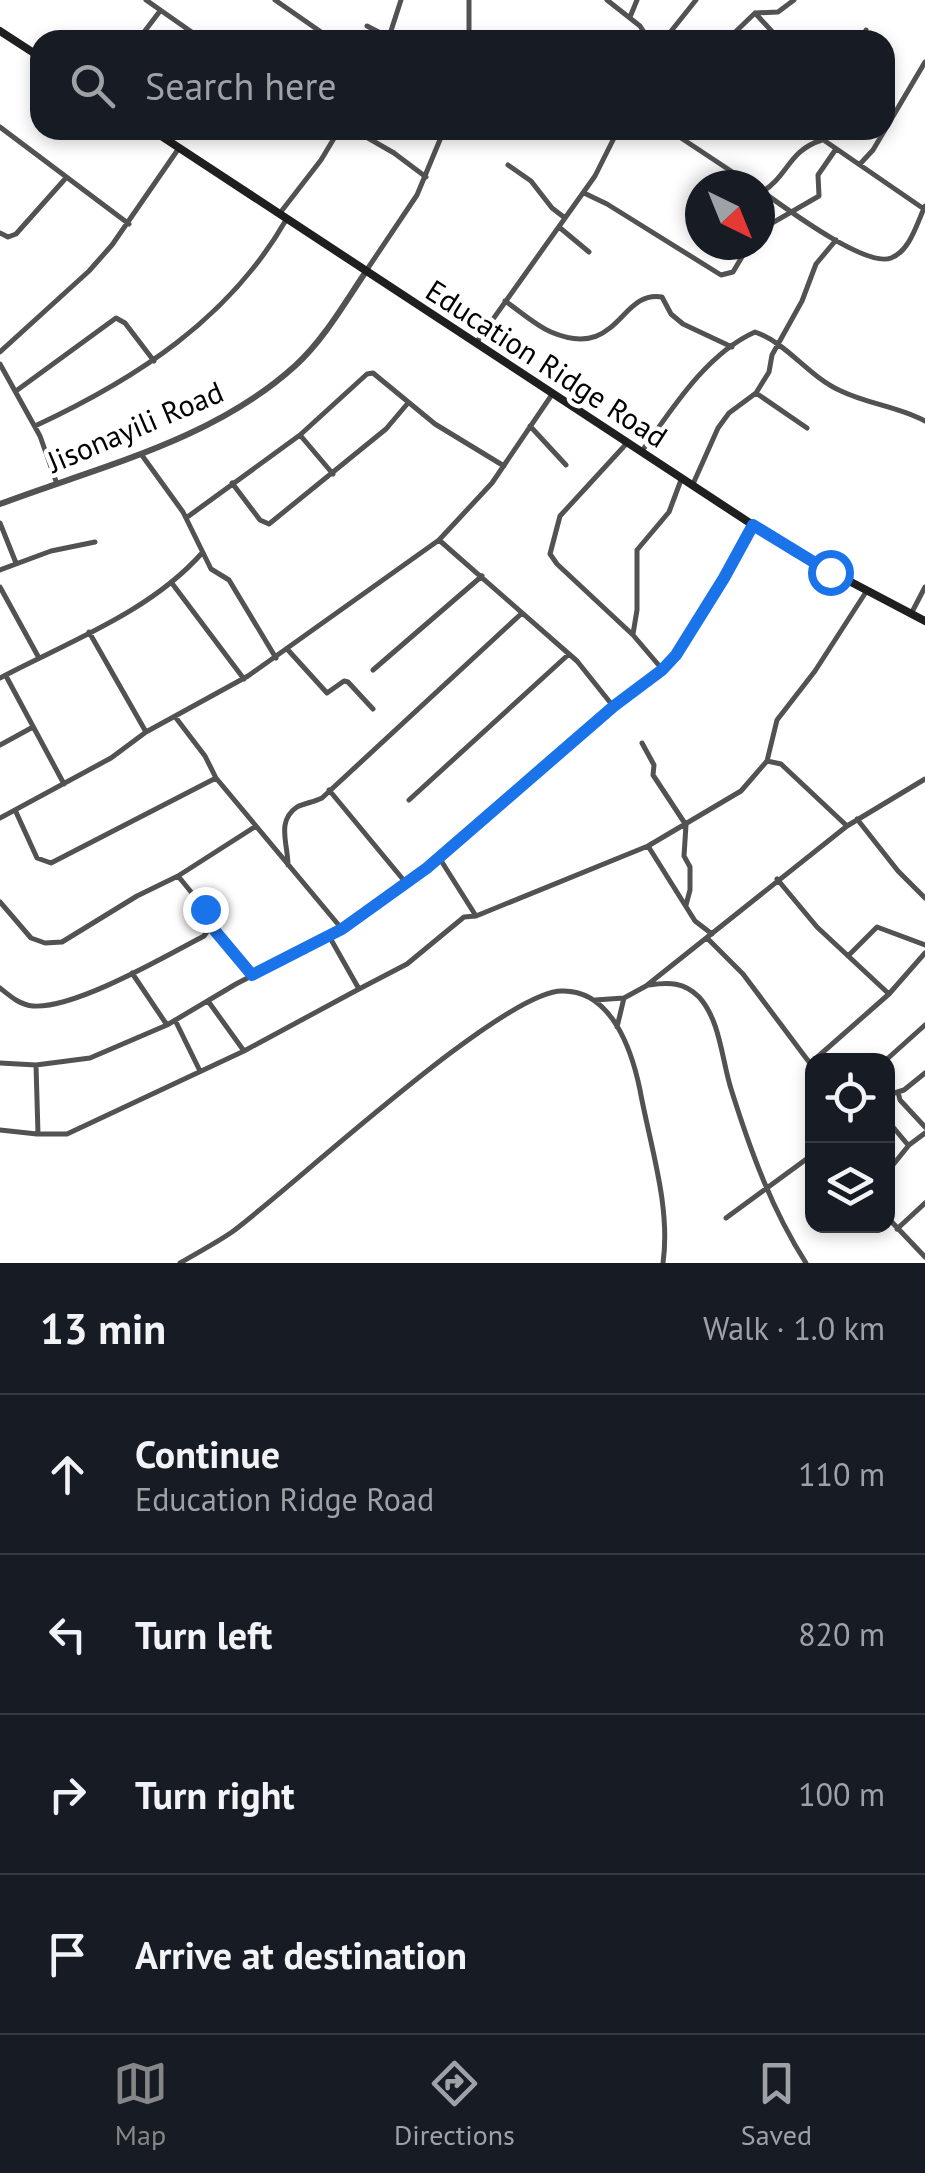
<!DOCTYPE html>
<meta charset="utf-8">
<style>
:root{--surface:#171b24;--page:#20242c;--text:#f1f3f6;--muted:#9ea1a6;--line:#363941;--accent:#858687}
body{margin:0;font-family:"PT Sans",sans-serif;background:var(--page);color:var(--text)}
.controls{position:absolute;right:30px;bottom:30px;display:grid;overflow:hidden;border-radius:20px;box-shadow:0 5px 15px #0003}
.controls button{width:90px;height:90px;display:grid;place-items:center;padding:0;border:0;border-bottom:2px solid var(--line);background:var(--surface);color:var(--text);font:50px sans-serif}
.compass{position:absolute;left:685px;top:170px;width:90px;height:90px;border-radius:50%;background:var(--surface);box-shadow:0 5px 15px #0003;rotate:137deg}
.stop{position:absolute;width:30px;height:30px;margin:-22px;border:8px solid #1a73e8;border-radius:50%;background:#fff}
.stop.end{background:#1a73e8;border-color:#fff;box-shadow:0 2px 10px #0008}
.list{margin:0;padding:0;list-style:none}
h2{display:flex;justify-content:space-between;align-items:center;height:130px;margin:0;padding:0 40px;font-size:42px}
h2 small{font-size:32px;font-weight:400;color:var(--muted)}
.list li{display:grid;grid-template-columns:65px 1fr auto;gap:30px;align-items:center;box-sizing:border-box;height:160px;padding:0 40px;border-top:2px solid var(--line)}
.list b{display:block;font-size:38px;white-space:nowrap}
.list p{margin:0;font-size:32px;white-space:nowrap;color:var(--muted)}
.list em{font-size:32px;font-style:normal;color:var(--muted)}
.icon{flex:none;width:55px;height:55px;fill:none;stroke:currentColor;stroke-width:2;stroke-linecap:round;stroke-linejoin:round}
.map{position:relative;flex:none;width:925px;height:1263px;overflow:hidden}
.search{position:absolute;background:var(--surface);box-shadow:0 5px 15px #0003;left:30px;right:30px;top:30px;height:110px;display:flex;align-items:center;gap:25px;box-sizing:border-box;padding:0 35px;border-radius:30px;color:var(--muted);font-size:38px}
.sheet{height:770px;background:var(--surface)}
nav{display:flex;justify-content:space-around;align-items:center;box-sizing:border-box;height:140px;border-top:2px solid var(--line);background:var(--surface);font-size:28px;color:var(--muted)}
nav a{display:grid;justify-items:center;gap:5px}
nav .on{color:var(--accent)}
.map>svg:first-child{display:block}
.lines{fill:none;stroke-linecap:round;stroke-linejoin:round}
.minor{stroke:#525252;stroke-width:5}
.tertiary{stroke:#525252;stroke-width:6}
.secondary{stroke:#1f1f1f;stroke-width:8}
.route{stroke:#1a73e8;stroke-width:12}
.labels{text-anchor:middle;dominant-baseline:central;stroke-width:9;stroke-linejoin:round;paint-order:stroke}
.street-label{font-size:30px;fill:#000;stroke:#fff}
</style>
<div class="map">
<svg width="925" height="1263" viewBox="0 0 925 1263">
<rect width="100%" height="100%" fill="#fff"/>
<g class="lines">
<!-- minor -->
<path class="minor" d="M146 0 203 40
M275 0 321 32V40
M607 0 640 26 649 40
M755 13 780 40
M630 17 637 0
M367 26 394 40
M138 40 160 11
M388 40 401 0
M469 40V0
M664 40 696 0
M727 40 755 13 778 12 794 0
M861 40 866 30
M0 127 129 224
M354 130 394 153 426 177
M669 130 752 185
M809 130 924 209
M860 164 873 150 925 62
M508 165 531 181 552 208 565 218
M760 190C783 206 865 268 891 258 910 251 917 223 925 206
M762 192C788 176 789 150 822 140
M584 193 607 204 721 275 733 272 749 245
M280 213 321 160 339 130
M559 227 589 252
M760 230 819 196 818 175 836 149
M0 233 8 237 16 234 65 179
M366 271 417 195 444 130
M505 301C520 311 535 325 551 332 619 361 619 290 662 297L671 314 683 324 732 347
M476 343 595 176 618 130
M0 352 89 271 112 245 179 148
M0 364 40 436 57 484
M16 391 116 318 125 323 154 361
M756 393 807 428
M35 426C136 379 229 319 286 220
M530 426 566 465
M300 435 333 474
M628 442 560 516 550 554 557 564 633 635 662 669
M642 451C672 409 706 354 755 332 787 343 809 377 841 391 868 404 899 407 925 421
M141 454 183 512 211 569 229 580 276 658
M232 483 260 520 269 524 386 429 408 403
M693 484 718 428 729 413 756 393 769 372 772 355 802 301 816 264 836 240
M186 518 300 435 367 374 373 373 435 424 504 466
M0 523 16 563
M439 540 577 661 613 706
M0 570 51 551 95 542
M171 582 244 679
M0 587 39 658
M911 614 925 587
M89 632 146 732
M633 634 637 610V550L669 512 681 480
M288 650 327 693 344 681 348 682 373 709
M373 670 482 576
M6 676 64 784
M0 678C68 642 150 612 202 553
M176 718 205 756 216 778 342 929
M642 743 654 765 653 775 686 825 684 856 690 867V890L686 905
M0 745 33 727
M767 761 781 764 847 826
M329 790 406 883
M409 800 569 654
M16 812 37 858 51 863 216 778
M0 818 111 758 146 732 248 676 439 540 492 483 553 393
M857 819 898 871 925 898
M648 846 695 921 712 934
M440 859 476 916 648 846 741 791 767 761 777 720 815 671 866 592
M288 865C288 844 276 821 297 807 305 803 314 802 322 798L521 614
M777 879 817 927 889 994
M0 902 31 938 45 943 62 942 137 896 178 876 256 826
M211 926 253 975
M707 938 743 974 812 1066
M848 956 877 927 925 945
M132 973 167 1025
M649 985C669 982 684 982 699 997 721 1021 722 1063 732 1092 751 1152 772 1210 806 1263
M0 988C10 996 20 1005 33 1006 75 1009 164 957 204 936L211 926 205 909 178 876
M359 989 407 964 464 917 476 916
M595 1000 624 998 646 986 847 826 925 779
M208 1001 244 1051
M175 1020 200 1071
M617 1027 624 998
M814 1060 889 994 925 953
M886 1060 925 1025
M0 1063 36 1065 90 1058 167 1025 236 984 342 929 427 868 614 706 662 669 675 655 725 578 753 526
M36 1065 38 1134H67L244 1051 359 989 329 936
M898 1092 900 1100 925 1127
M888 1095 904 1090 925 1073
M888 1121 908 1145
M0 1130 37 1134
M888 1171 909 1145 925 1133
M726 1218 812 1155
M888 1218 925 1257
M897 1229 925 1203
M180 1263C197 1253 216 1243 232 1232 293 1187 502 991 562 991 612 990 632 1051 640 1090 650 1145 671 1207 663 1263"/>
<!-- tertiary -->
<path class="tertiary" d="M0 504C101 466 214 440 296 365 324 339 344 304 365 273"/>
<!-- secondary -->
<path class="secondary" d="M0 31 40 57
M152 130 794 552 925 621"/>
</g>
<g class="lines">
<!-- route -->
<path class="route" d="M205 909 211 926 252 975 342 929 427 868 614 706 662 670 676 655 724 578 753 525 830 572"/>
</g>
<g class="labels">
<!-- street labels -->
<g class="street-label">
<text transform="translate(547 363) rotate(33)">Education Ridge Road</text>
<text transform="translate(135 426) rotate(-23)">Jisonayili Road</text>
</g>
</g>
</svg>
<div class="controls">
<button><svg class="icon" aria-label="locate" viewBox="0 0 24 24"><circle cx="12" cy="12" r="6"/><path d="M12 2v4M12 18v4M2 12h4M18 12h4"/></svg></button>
<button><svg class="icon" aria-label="layers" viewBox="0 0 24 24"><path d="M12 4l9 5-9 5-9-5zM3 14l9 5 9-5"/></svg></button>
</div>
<svg class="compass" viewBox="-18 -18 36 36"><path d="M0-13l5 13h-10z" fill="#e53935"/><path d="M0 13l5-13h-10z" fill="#9ea1a6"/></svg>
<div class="stop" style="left:830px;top:572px"></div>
<div class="stop end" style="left:205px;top:909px"></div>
<div class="search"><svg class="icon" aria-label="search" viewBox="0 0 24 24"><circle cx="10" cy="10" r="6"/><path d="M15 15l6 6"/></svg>Search here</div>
</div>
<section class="sheet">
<h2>13 min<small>Walk · 1.0 km</small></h2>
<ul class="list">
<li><svg class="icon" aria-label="ahead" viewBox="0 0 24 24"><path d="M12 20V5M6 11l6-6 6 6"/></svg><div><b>Continue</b><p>Education Ridge Road</p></div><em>110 m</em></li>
<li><svg class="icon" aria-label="left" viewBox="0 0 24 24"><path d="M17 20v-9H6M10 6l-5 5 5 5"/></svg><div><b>Turn left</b></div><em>820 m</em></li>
<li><svg class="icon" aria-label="right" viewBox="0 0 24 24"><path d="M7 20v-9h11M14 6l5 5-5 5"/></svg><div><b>Turn right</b></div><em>100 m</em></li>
<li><svg class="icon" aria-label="arrive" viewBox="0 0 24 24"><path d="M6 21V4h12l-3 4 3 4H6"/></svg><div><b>Arrive at destination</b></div></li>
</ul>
</section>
<nav>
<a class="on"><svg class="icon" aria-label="map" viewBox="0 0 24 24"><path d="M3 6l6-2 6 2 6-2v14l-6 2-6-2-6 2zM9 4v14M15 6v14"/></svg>Map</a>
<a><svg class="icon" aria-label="directions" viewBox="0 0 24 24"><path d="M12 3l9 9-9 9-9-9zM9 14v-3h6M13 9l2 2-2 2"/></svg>Directions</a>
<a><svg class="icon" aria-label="saved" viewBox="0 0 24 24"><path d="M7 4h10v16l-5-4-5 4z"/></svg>Saved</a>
</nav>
